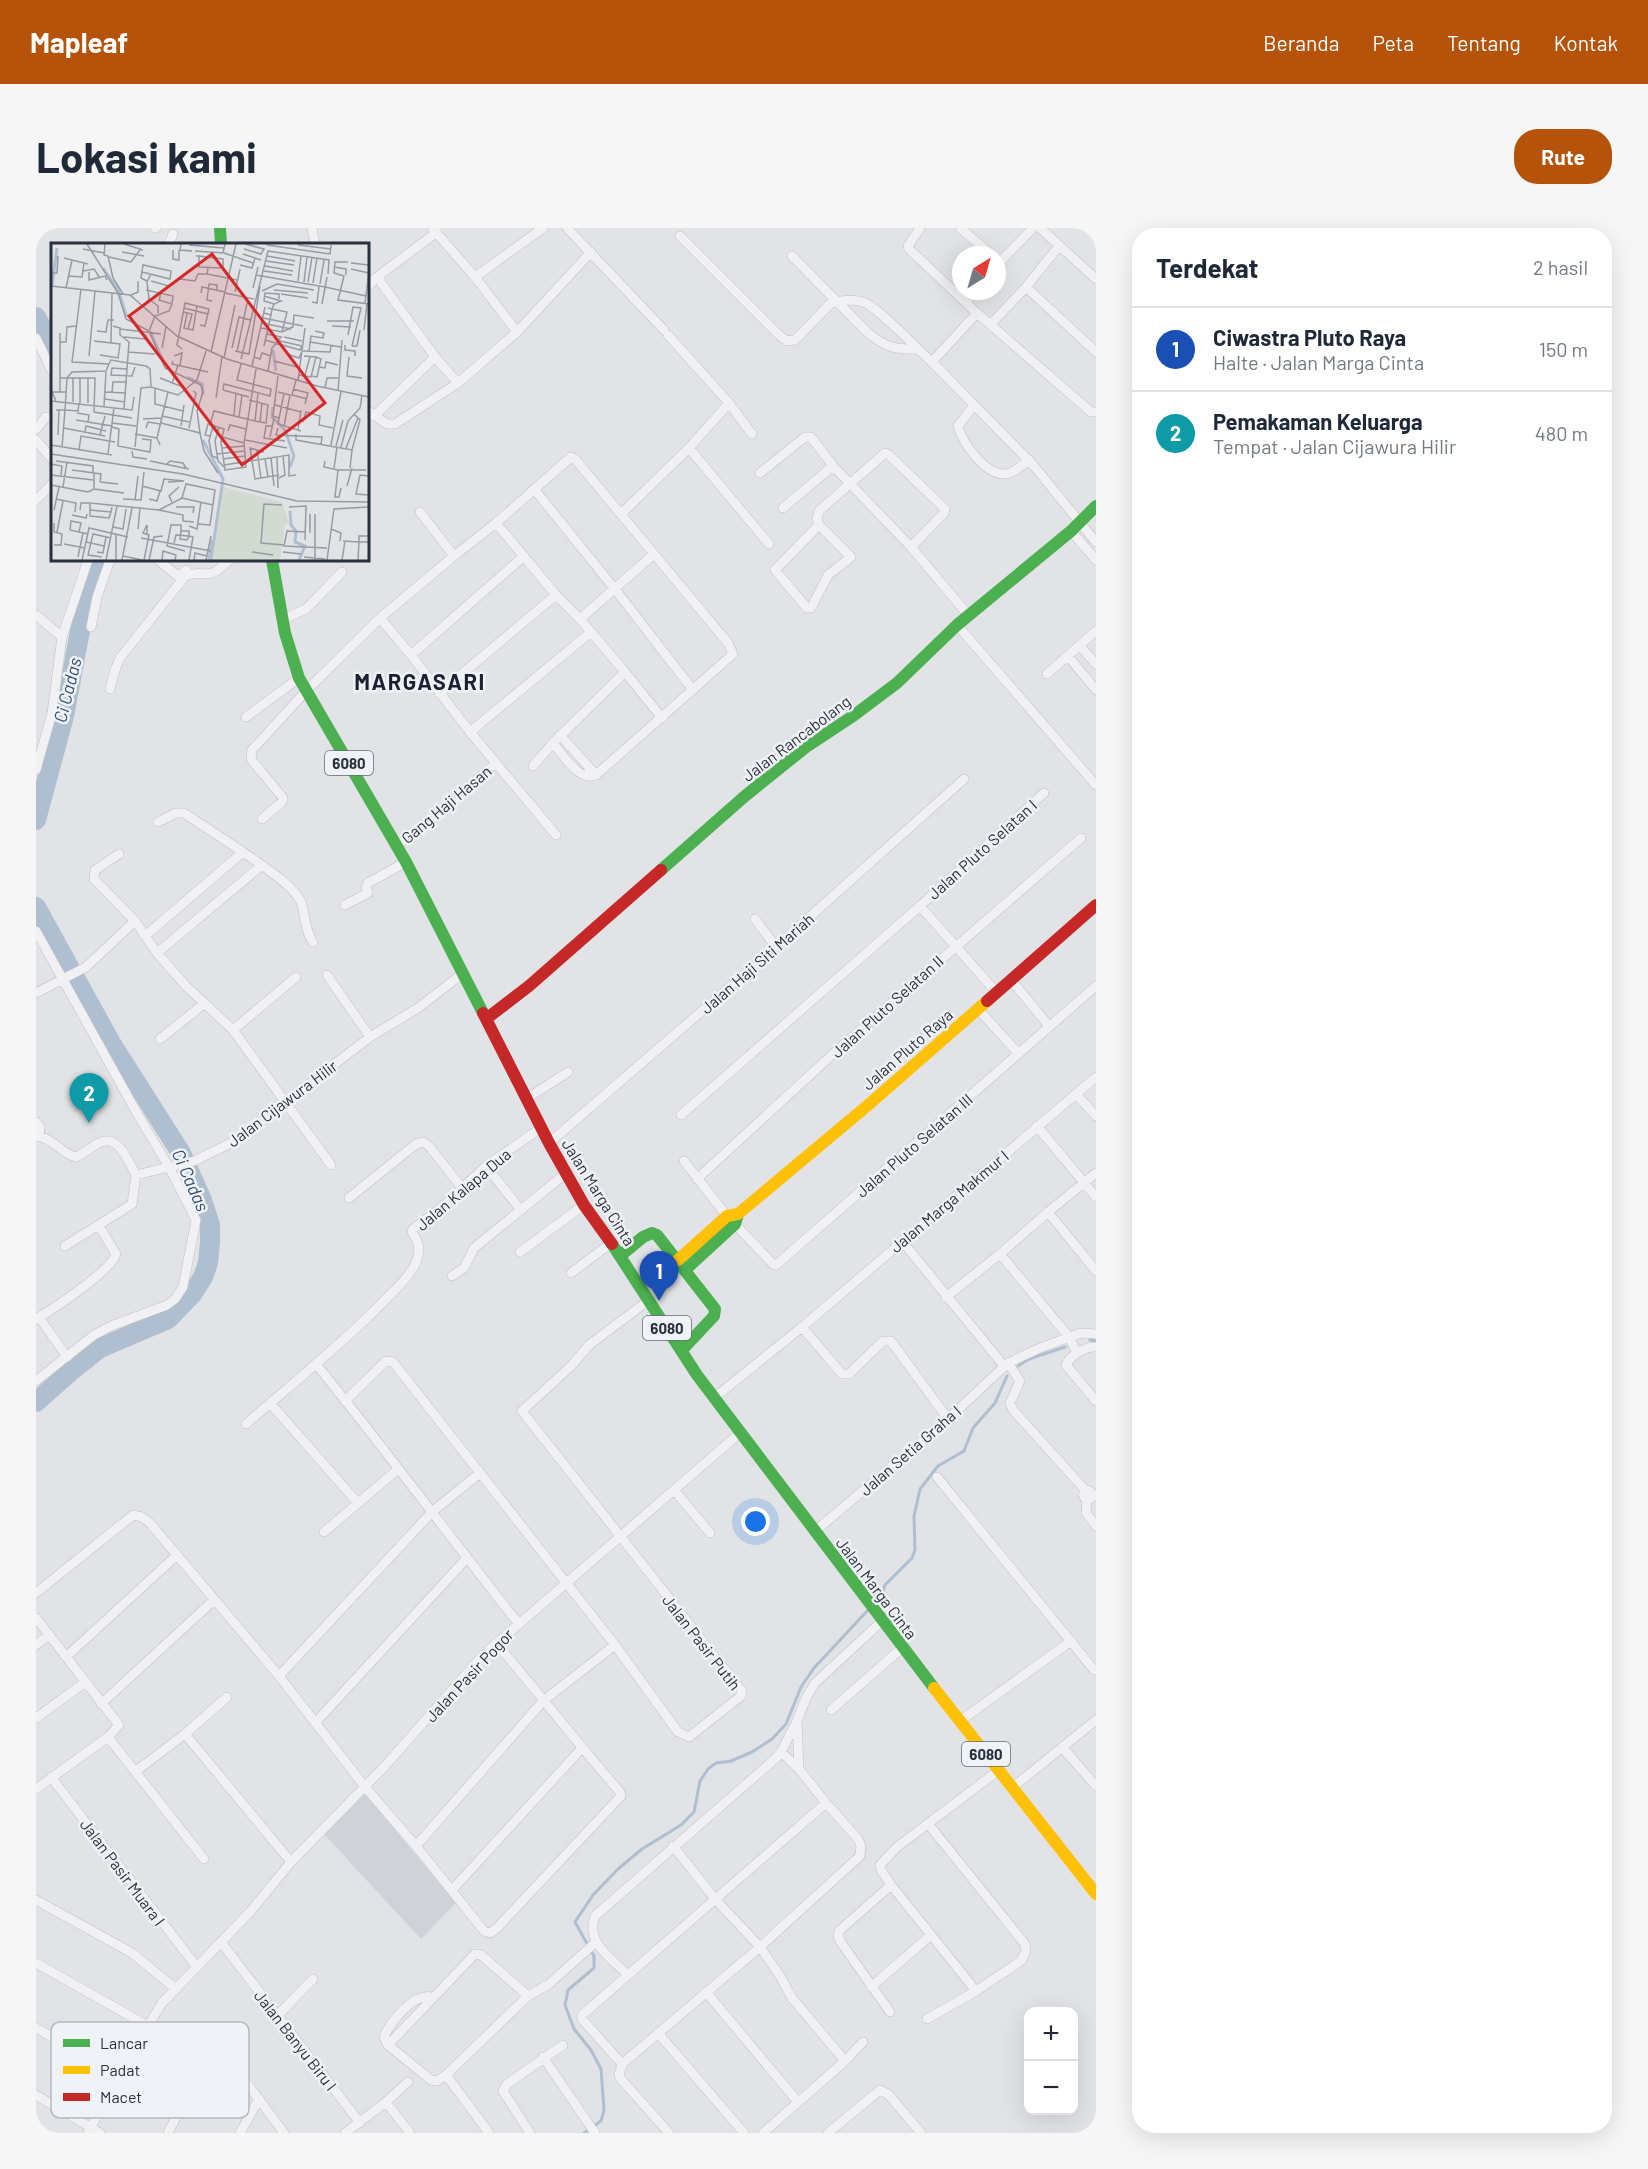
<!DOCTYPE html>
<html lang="id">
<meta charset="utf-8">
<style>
:root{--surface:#fff;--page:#f6f6f7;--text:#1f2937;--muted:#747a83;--line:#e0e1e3;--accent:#b45309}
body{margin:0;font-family:Barlow,sans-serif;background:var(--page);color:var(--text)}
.controls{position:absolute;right:18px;bottom:18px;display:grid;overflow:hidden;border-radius:12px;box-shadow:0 6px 24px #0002}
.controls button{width:54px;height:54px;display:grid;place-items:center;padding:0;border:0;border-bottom:2px solid var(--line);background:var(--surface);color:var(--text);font:30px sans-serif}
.compass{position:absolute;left:916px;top:18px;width:54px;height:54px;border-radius:50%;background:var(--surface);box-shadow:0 6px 24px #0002;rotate:37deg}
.you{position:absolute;left:720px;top:1294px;width:21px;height:21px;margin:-15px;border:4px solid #fff;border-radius:50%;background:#1a73e8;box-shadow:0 0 0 9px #1a73e833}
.badge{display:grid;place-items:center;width:39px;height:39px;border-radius:50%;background:var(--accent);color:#fff;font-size:20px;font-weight:700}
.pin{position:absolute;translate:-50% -50px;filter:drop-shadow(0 2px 3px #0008)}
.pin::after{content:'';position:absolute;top:32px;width:21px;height:18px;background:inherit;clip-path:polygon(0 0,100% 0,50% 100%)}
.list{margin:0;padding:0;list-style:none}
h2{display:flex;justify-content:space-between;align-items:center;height:78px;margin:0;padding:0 24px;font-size:26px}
h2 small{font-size:20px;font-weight:400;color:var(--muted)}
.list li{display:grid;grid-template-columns:39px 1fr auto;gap:18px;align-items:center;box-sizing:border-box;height:84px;padding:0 24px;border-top:2px solid var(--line)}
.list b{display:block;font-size:22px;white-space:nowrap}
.list p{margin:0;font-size:20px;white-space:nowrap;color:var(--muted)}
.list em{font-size:20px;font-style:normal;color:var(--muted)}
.map{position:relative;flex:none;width:1060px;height:1905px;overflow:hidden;border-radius:24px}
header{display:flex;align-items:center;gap:36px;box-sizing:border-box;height:84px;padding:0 30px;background:var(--accent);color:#fff}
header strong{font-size:28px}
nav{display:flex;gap:33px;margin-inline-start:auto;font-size:21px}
.intro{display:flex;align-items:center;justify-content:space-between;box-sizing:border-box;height:144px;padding:0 36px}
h1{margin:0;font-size:42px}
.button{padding:15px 27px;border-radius:24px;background:var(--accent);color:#fff;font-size:21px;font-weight:700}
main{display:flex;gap:36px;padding:0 36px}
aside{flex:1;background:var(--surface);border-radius:24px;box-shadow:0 6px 24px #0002}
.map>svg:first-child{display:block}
.built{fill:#cfd3d9}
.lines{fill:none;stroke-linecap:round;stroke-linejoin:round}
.stream{stroke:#b0bfd0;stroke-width:3}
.river{stroke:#b0bfd0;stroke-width:20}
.street-casing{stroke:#bfc1c4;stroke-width:10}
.street{stroke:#f1f1f3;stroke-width:9}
.fast{stroke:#4caf50;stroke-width:12}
.slow{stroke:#ffc107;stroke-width:12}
.jam{stroke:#c62828;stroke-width:12}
.labels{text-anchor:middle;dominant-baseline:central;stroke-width:5;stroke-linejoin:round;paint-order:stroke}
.shield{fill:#eff2f6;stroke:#646a76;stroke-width:1.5}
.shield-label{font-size:15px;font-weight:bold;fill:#29303f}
.street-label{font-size:16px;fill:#29303f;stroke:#eff2f6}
.water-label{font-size:18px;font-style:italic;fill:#344e72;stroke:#eff2f6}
.district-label{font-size:22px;font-weight:bold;letter-spacing:1.5px;fill:#1b2130;stroke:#eff2f6}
.inset-river{fill:none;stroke:#b0bfd0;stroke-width:3}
.inset-road{fill:none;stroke:#979ba3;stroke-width:1.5}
.view{fill:#d62828;fill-opacity:0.15;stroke:#d62828;stroke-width:3}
.inset-edge{fill:none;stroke:#29303f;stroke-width:3}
.key{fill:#eff2f6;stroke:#b4b8bf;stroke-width:1.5}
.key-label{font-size:16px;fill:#29303f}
</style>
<header>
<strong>Mapleaf</strong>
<nav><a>Beranda</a><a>Peta</a><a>Tentang</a><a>Kontak</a></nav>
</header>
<div class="intro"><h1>Lokasi kami</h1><a class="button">Rute</a></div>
<main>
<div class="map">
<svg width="1060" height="1905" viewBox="0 0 1060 1905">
<rect width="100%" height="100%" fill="#e1e3e6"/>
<!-- built -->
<path class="built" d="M329 1566 420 1675 385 1711 287 1605Z"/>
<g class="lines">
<!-- stream -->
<path class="stream" d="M1054 1112 1060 1113
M982 1138 993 1131 1029 1119
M838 1375 845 1369 849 1357 876 1330 879 1322 878 1288 884 1261 902 1238 928 1223 937 1200 959 1175 971 1148
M548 1905 565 1893 568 1882 565 1841 555 1822 538 1801 529 1777 532 1762 558 1740V1728L539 1694 557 1667 582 1641 606 1621 645 1597 658 1584 664 1553 672 1541 680 1535 695 1533 716 1524 736 1511 750 1496 765 1459 778 1440 832 1382"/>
<!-- river -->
<path class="river" d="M0 89 16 119
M0 592 28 488 48 382 63 332
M0 679 75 815 145 925 166 972 174 997V1014L172 1035 167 1049 157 1065 132 1091 64 1120 35 1143 0 1174"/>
<defs>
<path id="street" d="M119 0H120
M276 0 279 16
M531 0 628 102
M884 0 872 18 873 21 941 85 1055 184H1060
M924 0 956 27
M1004 0 1060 51
M397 1 439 49 481 104 422 155
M644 8 743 107 751 113 759 112 794 76C802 72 817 71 827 74 842 79 881 121 896 134
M133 16 137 6
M756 28 832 105C850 119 859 122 882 121
M961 37 997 0
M439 49 507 0
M332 58 341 49
M990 59 1060 124
M930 74 939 63
M941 85 896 134 998 238 1060 314
M955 96 990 59 1023 18
M481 104 555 24
M632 107 693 175 716 206
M0 110 16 143
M938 177 922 198C926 214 949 247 969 246 977 246 986 237 993 232
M332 183 351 196H359L422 155 399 129 341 49 401 4
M338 188 399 129
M0 201 10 189
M0 212 16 231
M653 220 733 316
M724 245 769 209H775L797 238 875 319 933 388
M498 261 578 360 657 462
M0 272 16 256
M747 280 797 238
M384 284 418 328
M586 285 653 220 693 175
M783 297 815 329 792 347 775 380H771L739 342 783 297 781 290 783 283 849 225 853 227 909 281 908 285 875 319
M1035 303 1060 332
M488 328 375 427 434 504 555 404 544 391 618 326
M122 332 142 348 150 342
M520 367 544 391
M0 387 26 409
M344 390 375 427
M247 391 270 381 306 344
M921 397 1060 557
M55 399 61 369 74 332
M555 404 589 444
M1044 418 1060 436
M1032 428 1060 462
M1011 446 1060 403
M74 461 79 442 84 430 150 347C175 341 170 355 193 332
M403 465 520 367 460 295
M210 489 263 450
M434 504 520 607
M497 538 517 515
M0 542 16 485 26 409 52 332
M560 547C543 554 527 527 517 515L589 444 626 490
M226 591 246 574 247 570 215 531 216 522 270 463 344 390 418 328 460 295 535 229 539 231 692 415 697 426 560 547 524 507
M361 617 390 596 460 535
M207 624C223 636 257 656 265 674 270 688 268 701 277 714
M83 626 59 642 58 651 99 693 121 725 150 758 197 802 295 937
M309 677 332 665 330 659 332 655 370 634
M884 678 1008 565
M719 691 740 719
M0 703 102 887 133 939 160 992 147 1059 139 1071 131 1077 75 1098 58 1107 0 1153
M109 708 207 624 148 585H140L122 594
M121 725 225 638
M291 747 334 809
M976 753 1013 798
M0 765 50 739 99 693
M942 781 982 825
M197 802 260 749
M124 811 169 775
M1040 866 1060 888
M490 871 532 844
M645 887 884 678 961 765
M0 894 4 899 3 908
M1001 898 1060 969
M0 909C13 906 25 926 40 929 50 925 58 915 69 913 84 910 94 937 100 947L158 933 203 911 300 835 334 809 382 780 426 746
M513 915 740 719 928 551
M648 933 691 988 737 1036 740 1037 1060 758
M450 938 484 981
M661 951 798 825 1045 610
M313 970 380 916 387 914 393 918 426 960
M1012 984 1060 1043
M866 1013 968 1138
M29 1018 96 976 100 947
M484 1024 548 977
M964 1026 1033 1109 1041 1125
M535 1045 575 1015
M416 1048 428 1040 438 1020 529 946
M910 1069 964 1026 1012 984 1060 945
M3 1089 31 1129
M0 1091C17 1081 75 1043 80 1026L63 998
M766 1099 806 1146H813L847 1113H855L912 1191
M1060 1119C1049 1118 1035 1127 1030 1137L1060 1173
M972 1135 984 1153 974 1175 977 1182 1050 1263
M280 1136C349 1221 414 1309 482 1395
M678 1170 766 1099 1060 849
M309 1173 350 1133 357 1134 579 1417 642 1504 653 1509 705 1468 706 1463 486 1183 536 1137 553 1117 613 1072
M234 1175 321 1274
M210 1196C257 1155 305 1117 348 1073 359 1061 374 1049 380 1034 385 1021 383 1015 376 1004L377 1001 405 980 450 938 505 900
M901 1249 1058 1442
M638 1262 674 1305
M1047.5 1267a4.5 4.5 0 1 1 9 0a4.5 4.5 0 1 1-9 0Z
M1051 1272 1050 1285 1060 1298
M288 1304 361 1242
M778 1304 912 1191 972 1135 1004 1120 1045 1105 1060 1106
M0 1365 97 1287 106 1289 114 1295 243 1448 329 1559 380 1618
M0 1390 83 1497 72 1509 0 1561
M460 1415C502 1464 541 1515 584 1564L585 1568 460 1701 454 1705 448 1703 380 1618 507 1473 579 1417
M0 1417 13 1407
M31 1428 140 1328
M243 1448 397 1283 444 1245
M65 1476 178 1372
M795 1482 866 1420
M0 1490 48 1455
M761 1493 763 1541
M924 1493 1035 1413
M279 1495 431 1330
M149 1506 191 1469
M72 1509 168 1631
M1026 1519 1060 1558
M100 1543 149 1506 255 1634
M15 1549 160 1738
M976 1560 1060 1492
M637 1618 680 1672 724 1719 744 1748 756 1770 809 1833
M416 1662 546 1520
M0 1672 96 1725 140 1761
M185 1714 324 1895
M0 1735 112 1798
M592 1747C575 1730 549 1714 559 1688L740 1530 745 1524 761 1493 770 1470 779 1455 846 1393
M835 1759 895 1707
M940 1763 855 1657 845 1642 844 1637 861 1619 963 1542
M670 1764 762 1874
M492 1768 445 1727 439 1726 352 1817 395 1852 401 1853 410 1847 492 1768 513 1756 560 1714
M854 1784 804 1713 802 1707 804 1702 855 1657
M241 1788 277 1751
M891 1791 940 1763 985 1733 990 1723 989 1716 893 1597
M0 1800 83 1846
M622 1805 708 1905
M352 1817 348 1809C355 1793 377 1765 396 1769
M507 1829 559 1905
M586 1836 546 1791V1787L790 1575
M410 1847 453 1905
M0 1867 64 1905
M350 1874 372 1854
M52 1905 83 1846 126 1775 214 1684 255 1634 349 1538 446 1428 705 1204
M132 1905 175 1821 179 1817 184 1819 248 1905
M204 1905 223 1871
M309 1905 350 1874 374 1905
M494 1905 467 1863 471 1856 527 1817
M633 1905 584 1850 583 1847 586 1836 724 1719 824 1628 825 1618 822 1611 790 1575 763 1541 745 1524
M727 1905 809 1833 827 1814
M792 1905 844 1862 852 1866 885 1905"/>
</defs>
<!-- street casing -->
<use href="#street" class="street-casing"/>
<!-- street -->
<use href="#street" class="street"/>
<!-- fast -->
<path class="fast" d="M184 0 185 16
M236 332 249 405 263 450 370 634 447 785
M625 642 709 568 770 519 817 488 861 455 921 397 1035 303 1060 278
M576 1016 661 1147 898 1460
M584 1028 607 1009 616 1005 621 1007 679 1081 678 1088 646 1122
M649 1042 699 996 702 986"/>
<!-- slow -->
<path class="slow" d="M642 1032 691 988 702 986 831 878 951 773
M898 1460 1060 1666"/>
<!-- jam -->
<path class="jam" d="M951 773 1060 677
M447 785 513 915 548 977 576 1016
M450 791 493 758 625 642"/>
</g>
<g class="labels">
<!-- shield labels -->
<g class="shield">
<rect x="289" y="523" width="48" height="24" rx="4.5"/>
<rect x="607" y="1088" width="48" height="24" rx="4.5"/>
<rect x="926" y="1514" width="48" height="24" rx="4.5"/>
</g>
<g class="shield-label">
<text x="313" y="535">6080</text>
<text x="631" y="1100">6080</text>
<text x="950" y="1526">6080</text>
</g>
<!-- street labels -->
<g class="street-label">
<text transform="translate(760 510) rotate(-37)">Jalan Rancabolang</text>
<text transform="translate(410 576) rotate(-40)">Gang Haji Hasan</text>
<text transform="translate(946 621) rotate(-42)">Jalan Pluto Selatan I</text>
<text transform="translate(721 735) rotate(-41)">Jalan Haji Siti Mariah</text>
<text transform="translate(851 778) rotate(-42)">Jalan Pluto Selatan II</text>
<text transform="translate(871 821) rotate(-41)">Jalan Pluto Raya</text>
<text transform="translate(246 875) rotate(-37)">Jalan Cijawura Hilir</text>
<text transform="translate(878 917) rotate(-41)">Jalan Pluto Selatan III</text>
<text transform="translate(427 961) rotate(-40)">Jalan Kalapa Dua</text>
<text transform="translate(563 964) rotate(58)">Jalan Marga Cinta</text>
<text transform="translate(913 973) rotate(-40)">Jalan Marga Makmur I</text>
<text transform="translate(874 1222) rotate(-41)">Jalan Setia Graha I</text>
<text transform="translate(841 1360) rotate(53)">Jalan Marga Cinta</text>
<text transform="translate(666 1414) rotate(52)">Jalan Pasir Putih</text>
<text transform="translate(433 1447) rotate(-47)">Jalan Pasir Pogor</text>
<text transform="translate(87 1644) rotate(53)">Jalan Pasir Muara I</text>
<text transform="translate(260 1812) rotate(52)">Jalan Banyu Biru I</text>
</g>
<!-- water labels -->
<g class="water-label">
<text transform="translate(31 462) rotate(-76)">Ci Cadas</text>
<text transform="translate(155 952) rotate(66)">Ci Cadas</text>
</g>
<!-- district labels -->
<g class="district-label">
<text x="384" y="453">MARGASARI</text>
</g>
</g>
<!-- overview -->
<g transform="translate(15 15)">
<rect width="318" height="318" fill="#e1e3e6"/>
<path d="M172 244 231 259 238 280 234 281 229 317H162Z" fill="#d2dad2"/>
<path class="inset-river" d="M52 25 67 47 76 74M1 42 6 5M99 88 114 122M222 107 225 128M136 134 151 141 152 152M222 164 221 174 234 187 243 213 239 224M152 197 172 236 160 317M239 268 240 282 245 288 244 299 254 303 248 317M158 317 161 297"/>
<path class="inset-road" d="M36 1 67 50 75 76 98 88 114 125 150 142 152 149 146 168 149 190 153 208 167 230M54 1 53 12 57 13 62 35 72 51M73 1 92 7M130 1 129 7 141 8M138 2 173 5M216 2 279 11 280 2M247 2 280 6M32 6 53 10M193 6 210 11 213 6 194 1M122 7V16L128 17V7M144 8 172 10 174 1M71 9 93 13M173 10 202 20M192 11 210 17M145 13H148L172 16V25L148 24V13M216 13 244 18M58 14 80 19 89 7M13 15 37 21M215 18 243 22M297 19H284L283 30 293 33 287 57 318 61M300 20 318 22M189 22 201 25 204 15M214 23 242 28M283 24 295 26V32M157 25 156 31 186 37M300 26 318 30M32 28 43 26 49 35M213 28 241 32M38 29V37L54 33 56 37M91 29 119 36 120 28 92 22 90 35 96 38M0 30H6L7 13M205 32 274 44M17 33 31 34 33 20M129 36 144 38 147 31H156M100 38 118 43M247 38 250 13M253 39 256 14M257 39 261 14M262 40 266 15M269 41 273 17M0 43 79 52 126 93 176 116 266 143 318 154M274 44 315 53M15 45 21 17M202 45 207 24M30 46 21 119 58 121M95 47 122 53 121 60M223 47 257 50M211 48 226 41 263 47M184 49 189 26M150 50 151 44 174 49M174 50 203 56M230 51 257 55M80 52 87 49V38M213 53 230 58 223 61 221 66 217 65M98 56 107 63V70M161 58 156 57 158 41 166 42V47M261 59 266 60 268 44M95 60 98 56 96 39 100 31M314 60 318 29M223 61 213 58 214 50 228 51V56M271 61 276 34M133 65 157 71M132 69 141 71 137 86M136 71 133 85 137 86M212 75 252 83M276 78H303M211 80 240 86M62 83 69 85V92L78 99 73 166M281 83 300 84M210 85 231 89 236 69 221 66 220 72M69 86 110 91M137 86 142 87 146 63M313 87 316 60M46 88 55 89 57 77H63M98 88 104 73 118 68 121 61 108 57 110 50M231 89 242 84 243 72 263 75M216 91 230 94 221 105 217 128M297 92 302 64 310 65 301 103M73 94 94 96 95 92M233 94 251 98M214 97 249 107 251 103M43 98 69 101 67 115 49 112M229 98 251 103M9 99H15L16 84 25 83M259 99 290 104M60 100 61 50M294 102V107L304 108V113M213 103 220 72 213 70M301 103H306L309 87M111 105 115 84M181 105 188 74 199 77M131 106 126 102 134 60 158 66 154 83 149 82M184 108 198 111 209 43M252 108 279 109 280 103M258 108 260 93 272 95 273 90 264 88M77 109 104 111M160 109 185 1M186 109 196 60M236 111 248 115 250 110M38 113 44 48M123 113 131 110 129 122M203 114 209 116 211 110 220 113M298 114 296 133 311 135M173 115 184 62M190 116 217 8 278 17 277 31M122 118 121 121 157 129M223 118 246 124M58 121 60 117 95 123 99 126 100 144 127 152 146 137 155 108M201 123 214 64M268 124 274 125 275 119 287 122M76 126 61 125 60 132 81 133 84 124M248 132 260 134 265 114 253 113M254 132 259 114M227 133 222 173 228 175M260 133 266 134 270 116 265 114M9 135H44L43 169 81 175M16 135 21 129 55 128 58 121M29 135V160M109 135 132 144M245 137 241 152 256 156M247 137 254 85M121 141 127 122M104 145V161L132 168M274 145 276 135H287M242 146 257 150 254 161M172 147 173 141 219 153 220 146 186 137 190 121M172 147 198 154M287 148 291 97M9 149V90M54 149 75 150M61 149 62 139H76M227 149 239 152 233 183M207 150 204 178 209 179M233 150 227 181 250 188M165 155 171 114M54 156 74 159M198 157 217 162 215 180 209 179M0 158 81 167 83 154M5 158 1 149H15M22 159V135M37 160V135M224 162 250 169M53 163 55 129M5 167H14L16 135M26 170 38 172 37 179M183 172 185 150M111 173 138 179M188 174 191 152M92 176 111 175M25 177 61 183M209 179 211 160M252 179 255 169 269 173 268 182 282 185M61 180 85 183M110 180 149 190M159 182 163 168 204 178M130 183 133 162M162 183 158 198 161 213 166 215M221 183H215L213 195 234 198M61 184 68 186 67 203 99 209 100 197 91 196M168 184 164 198 167 218 173 224M13 185 54 193M95 185 97 179 109 181M138 185 145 150 142 148M227 185 225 192 271 194 270 201M247 187 250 167M34 188 35 183 55 188M177 188 179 182 195 186M84 191 106 195M245 191V197L301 207 309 177 303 171M7 192 8 167M49 192 54 173M159 193 154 192 157 181 173 186 170 199 174 227 195 224 193 200 205 126M171 194 193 200M219 194 223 175M194 197 236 205M0 202 61 212M109 202 106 195 117 149M280 202 290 149M285 203 292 177M11 204 14 167 27 168 28 160M84 204 90 145 100 144M290 204 297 178 309 165 311 152M171 205 193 203M295 205 307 175M28 207 30 193 64 199M206 207 210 235M81 208 82 214 96 216M213 209 199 205 204 236 228 232M0 211 132 231 246 258 318 259M57 211 63 165M166 211 193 208M226 214 227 245M220 215 223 243M172 216 194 213M214 216 217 234M5 218 42 223V229M99 218 138 226M274 218 273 224 287 227M0 221 11 223 10 232M116 221 119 218 132 220 135 225M173 222 238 212V233L245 232M283 225 286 204M299 225 301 207M21 227 50 231 49 239M287 227 284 254H288L290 245M287 227H315M0 232 42 237M318 233 309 232 305 251 318 252M228 235 234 232 232 213M49 239 67 241M0 242 37 249M91 243 110 248 113 236 133 238 117 239M296 243 301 225M12 244 16 219M43 246 73 250M37 249 43 246V230M131 255 135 241 164 247 159 282 146 281M5 256 25 260 24 269M72 256 90 257 93 229M98 256 106 258 109 248M84 257 87 233M121 259 118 253 128 244M39 261V267L60 269 61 264M231 262 213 261 210 300 233 302M125 264H143L142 270M238 264 255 263 254 297M3 267 8 244M29 267 30 260H39L108 267 131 255 162 262M39 267V273L58 275 60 269M108 267 132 272V278L143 279M21 272 35 275 36 271M3 280V289L11 291 10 302H3M138 283 146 286 150 259M62 284 72 286 75 266M87 286 89 265M280 286 290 290 289 298M130 288V282H120L116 303 134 308M6 289 12 258M28 289 19 287 20 278 30 280 28 289 32 290M254 289 236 288 233 303 276 305M259 290V271M138 293 136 297 129 296 130 288H138V293L142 294 138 317M90 295 160 308M292 298 308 299V293H318M123 300 125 292 138 293M13 301 34 305M53 303 35 299 38 285 77 294M46 309 52 310 55 294M201 309 222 312M232 309 250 311M72 313 91 317M27 314 32 290 37 291M51 314 37 312 42 291 60 295M253 314 274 316M31 317 35 299M55 317 66 263M65 317V291M71 317 81 265M93 317 98 292 92 290 96 282V291M98 317 103 294 112 293M111 317 112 308 125 312 124 317M143 317 144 310 156 313M155 317 160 293M264 317V271M276 317 283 266 318 264M291 317 294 298M307 317 308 299H318"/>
<path class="view" d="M161 11 274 160 191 222 78 73Z"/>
<rect width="318" height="318" class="inset-edge"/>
</g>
<!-- legend -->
<rect x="15" y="1794" width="198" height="96" rx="9" class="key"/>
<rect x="27" y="1811" width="27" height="8" fill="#4caf50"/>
<rect x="27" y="1838" width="27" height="8" fill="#ffc107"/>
<rect x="27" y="1865" width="27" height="8" fill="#c62828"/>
<g class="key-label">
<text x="64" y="1821">Lancar</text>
<text x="64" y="1848">Padat</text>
<text x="64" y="1875">Macet</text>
</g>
</svg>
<div class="controls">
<button>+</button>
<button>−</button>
</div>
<svg class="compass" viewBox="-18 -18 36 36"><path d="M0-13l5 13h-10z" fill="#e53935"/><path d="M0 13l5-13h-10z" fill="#747a83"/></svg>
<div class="you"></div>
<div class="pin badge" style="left:623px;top:1073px;background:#1a4fb4">1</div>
<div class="pin badge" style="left:53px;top:895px;background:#0f9aa8">2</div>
</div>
<aside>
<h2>Terdekat<small>2 hasil</small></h2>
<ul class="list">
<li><span class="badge" style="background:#1a4fb4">1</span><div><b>Ciwastra Pluto Raya</b><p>Halte · Jalan Marga Cinta</p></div><em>150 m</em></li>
<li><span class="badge" style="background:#0f9aa8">2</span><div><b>Pemakaman Keluarga</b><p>Tempat · Jalan Cijawura Hilir</p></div><em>480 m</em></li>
</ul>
</aside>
</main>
